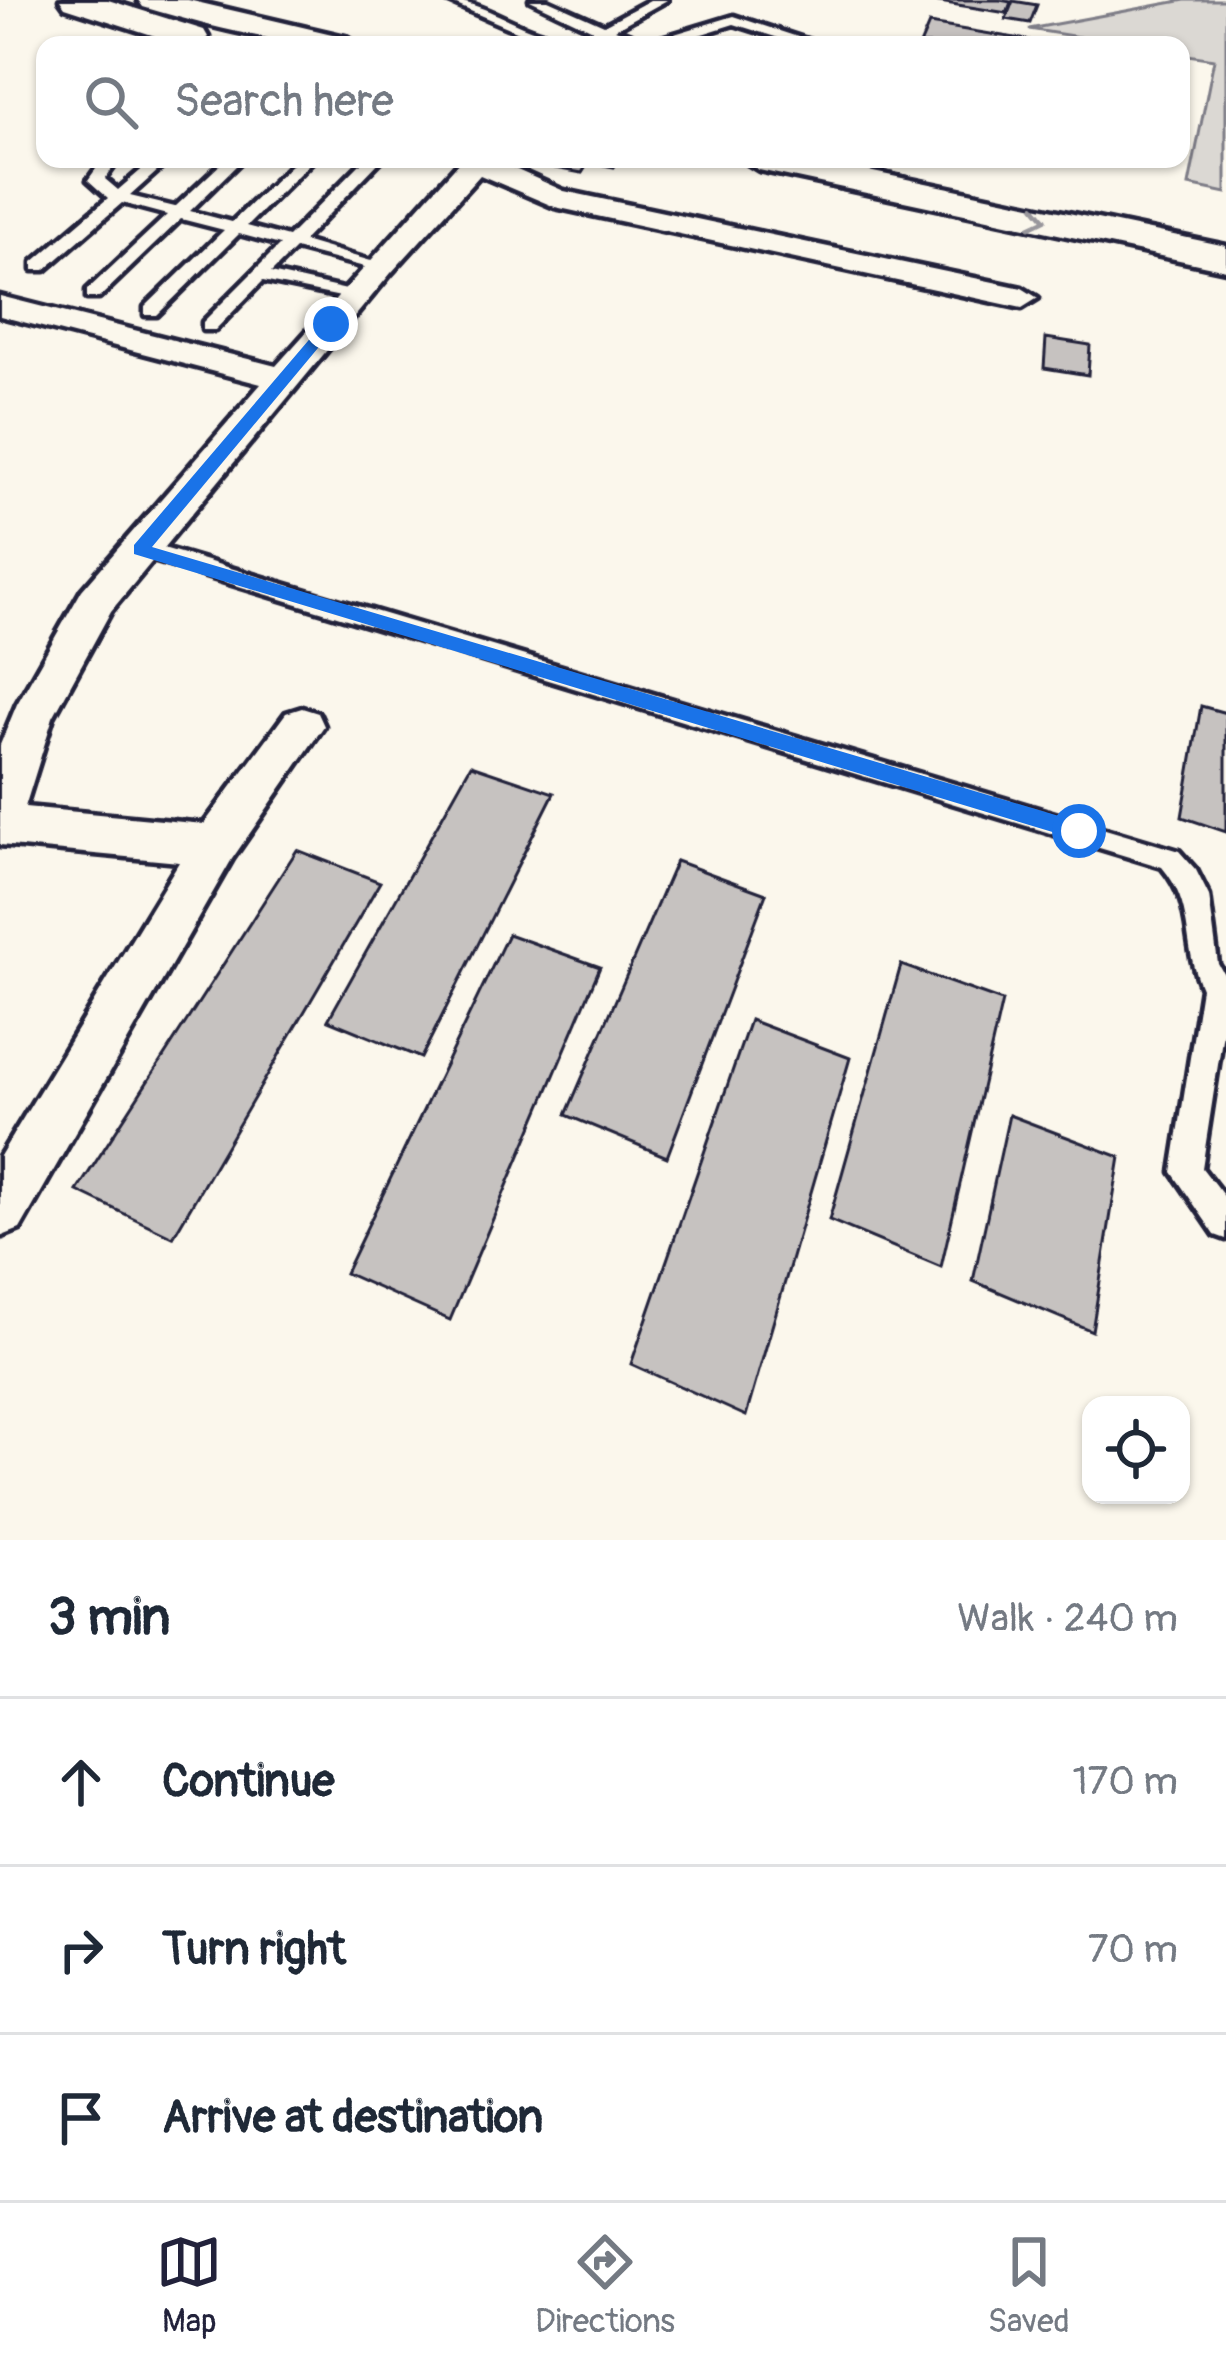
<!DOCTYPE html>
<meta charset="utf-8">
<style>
:root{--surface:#fff;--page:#f2f2f3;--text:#1f2937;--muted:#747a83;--line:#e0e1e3;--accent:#22223b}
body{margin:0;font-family:Pangolin,sans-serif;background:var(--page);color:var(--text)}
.controls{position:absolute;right:36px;bottom:36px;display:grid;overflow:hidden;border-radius:24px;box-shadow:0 3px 9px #0004}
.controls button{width:108px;height:108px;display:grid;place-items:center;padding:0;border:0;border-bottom:3px solid var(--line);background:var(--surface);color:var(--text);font:60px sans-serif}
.stop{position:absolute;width:36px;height:36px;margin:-27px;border:9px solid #1a73e8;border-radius:50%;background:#fff}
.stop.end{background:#1a73e8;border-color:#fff;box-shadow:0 3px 12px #0008}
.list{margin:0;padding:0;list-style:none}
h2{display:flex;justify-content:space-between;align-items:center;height:156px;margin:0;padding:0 48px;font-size:51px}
h2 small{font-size:39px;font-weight:400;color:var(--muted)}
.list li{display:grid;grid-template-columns:78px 1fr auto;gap:36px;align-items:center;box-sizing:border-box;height:168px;padding:0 48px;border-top:3px solid var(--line)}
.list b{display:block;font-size:45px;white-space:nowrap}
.list em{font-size:39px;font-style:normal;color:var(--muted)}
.icon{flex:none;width:66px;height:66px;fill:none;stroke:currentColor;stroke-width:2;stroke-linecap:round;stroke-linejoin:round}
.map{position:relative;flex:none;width:1226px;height:1540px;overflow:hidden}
.search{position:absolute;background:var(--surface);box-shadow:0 3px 9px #0004;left:36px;right:36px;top:36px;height:132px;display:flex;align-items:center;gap:30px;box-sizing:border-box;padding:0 42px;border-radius:24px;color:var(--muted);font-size:45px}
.sheet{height:660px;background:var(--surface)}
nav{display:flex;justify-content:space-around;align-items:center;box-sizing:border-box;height:168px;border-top:3px solid var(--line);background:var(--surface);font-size:33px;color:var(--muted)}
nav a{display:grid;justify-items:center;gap:6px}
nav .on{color:var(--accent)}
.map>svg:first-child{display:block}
.green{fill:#dbd8d3;stroke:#7e7d87;stroke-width:3}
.building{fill:#c6c2c0;stroke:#22223b;stroke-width:3}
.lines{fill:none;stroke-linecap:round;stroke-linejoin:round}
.service-casing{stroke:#22223b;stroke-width:9}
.minor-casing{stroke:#22223b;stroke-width:9}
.tertiary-casing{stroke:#22223b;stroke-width:9}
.service{fill:#fbf7ec;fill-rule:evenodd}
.minor{fill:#fbf7ec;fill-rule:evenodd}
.tertiary{fill:#fbf7ec;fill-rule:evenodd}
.oneway{stroke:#99979c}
.route{fill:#1a73e8}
</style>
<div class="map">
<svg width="1226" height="1540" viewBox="0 0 1226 1540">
<rect width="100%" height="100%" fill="#fbf7ec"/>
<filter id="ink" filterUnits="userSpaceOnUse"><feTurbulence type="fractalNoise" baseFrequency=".00833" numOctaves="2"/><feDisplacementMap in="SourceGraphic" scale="24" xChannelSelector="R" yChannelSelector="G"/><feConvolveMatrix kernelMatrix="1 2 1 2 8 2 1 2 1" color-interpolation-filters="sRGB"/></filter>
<g filter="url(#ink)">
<!-- green -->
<path class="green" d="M1185 0H1226V193L1189 185 1214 59 1181 54V45H1129L1029 29Z"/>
<!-- building -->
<path class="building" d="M927 0H1000L1011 2 1007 13Z
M1013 1 1037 5 1030 23 1006 19Z
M929 24 1058 45H920Z
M538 159H619L614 167 589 162 582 173 534 164Z
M1046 338 1090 345 1088 375 1044 368Z
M1201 706 1226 713V832L1182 817Z
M471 765 554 793 421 1058 328 1020Z
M297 850 380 882 173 1237 77 1191Z
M676 861 766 894 667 1157 566 1115Z
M508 934 600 967 450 1320 345 1273Z
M901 965 1002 1001 941 1267 829 1220Z
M750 1020 850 1058 746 1416 631 1364Z
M1009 1115 1120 1157 1092 1331 973 1281Z"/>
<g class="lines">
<defs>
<path id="service" d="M445 0C495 0 544 56 593 30L530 0H548L604 25 650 0H667L615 29 648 42 734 16 822 45H801L734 24 667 45H631L605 35 587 43 549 45Z
M103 159H119L105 179 118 190 154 159H171L130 196 175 207 226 159H243L190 211 232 222 297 159H314L247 226 288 237 365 159H382L303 241 388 266 380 271 295 249 271 273 360 293V301L263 281 215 330H203V322L280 245 239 234 157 315H145V307L224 230 181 219 99 298H87V290L167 215 122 203 45 270H33V262L108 198 88 180Z
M140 541 1179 851 1196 870 1209 896 1218 964 1226 978V1013L1202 1168 1226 1199V1239L1215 1235 1172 1172 1201 988C1182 943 1195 906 1162 867L133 554 130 549 133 544Z"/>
<path id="minor" d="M462 159H493L564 191 1022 288 1038 298 1022 308 555 207 480 175 391 273 111 611 53 717 25 807 204 824 286 713 302 708 318 713 324 726 232 859 20 1229 0 1237V1156L179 862 0 845V745L17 704 82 590 261 384 0 316V296L276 366Z"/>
<path id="tertiary" d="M60 0H108L204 30 208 37 199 45 180 44 65 7Z
M138 0H188L349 38 353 45C278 45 215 28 143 7Z
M741 159H811L1226 246V270L759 170Z"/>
</defs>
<!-- service casing -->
<use href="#service" class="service-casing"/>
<!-- minor casing -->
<use href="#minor" class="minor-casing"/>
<!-- tertiary casing -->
<use href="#tertiary" class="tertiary-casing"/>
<!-- service -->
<use href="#service" class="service"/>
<!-- minor -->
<use href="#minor" class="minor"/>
<!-- tertiary -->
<use href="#tertiary" class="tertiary"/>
</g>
<!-- one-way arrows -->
<defs><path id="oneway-chevron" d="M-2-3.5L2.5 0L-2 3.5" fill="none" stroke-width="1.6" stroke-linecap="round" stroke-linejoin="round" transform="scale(3)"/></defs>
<use class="oneway" href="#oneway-chevron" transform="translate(1038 218) rotate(12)"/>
</g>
<!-- route -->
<path class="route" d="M325 321 338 324 152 547 1079 822 1087 825V837L1079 840 134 554V545Z"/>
</svg>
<div class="controls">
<button><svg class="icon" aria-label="locate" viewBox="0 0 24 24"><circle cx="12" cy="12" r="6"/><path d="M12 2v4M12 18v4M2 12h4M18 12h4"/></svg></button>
</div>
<div class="stop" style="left:1079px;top:831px"></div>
<div class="stop end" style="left:331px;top:324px"></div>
<div class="search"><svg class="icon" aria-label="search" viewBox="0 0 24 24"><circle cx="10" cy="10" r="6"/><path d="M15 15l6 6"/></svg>Search here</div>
</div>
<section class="sheet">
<h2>3 min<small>Walk · 240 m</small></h2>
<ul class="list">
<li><svg class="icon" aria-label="ahead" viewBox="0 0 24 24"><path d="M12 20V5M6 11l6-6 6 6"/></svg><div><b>Continue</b></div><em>170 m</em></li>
<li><svg class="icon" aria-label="right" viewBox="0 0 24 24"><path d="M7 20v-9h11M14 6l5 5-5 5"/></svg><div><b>Turn right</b></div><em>70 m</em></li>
<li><svg class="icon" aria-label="arrive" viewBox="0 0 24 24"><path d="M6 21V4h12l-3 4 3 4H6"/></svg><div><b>Arrive at destination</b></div></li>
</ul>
</section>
<nav>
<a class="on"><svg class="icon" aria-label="map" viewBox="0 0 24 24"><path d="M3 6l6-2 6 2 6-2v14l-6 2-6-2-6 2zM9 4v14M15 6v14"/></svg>Map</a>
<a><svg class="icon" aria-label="directions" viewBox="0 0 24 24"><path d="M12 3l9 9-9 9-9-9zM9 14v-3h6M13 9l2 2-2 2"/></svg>Directions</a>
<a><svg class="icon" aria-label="saved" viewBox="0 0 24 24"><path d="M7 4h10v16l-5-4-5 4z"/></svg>Saved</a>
</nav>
